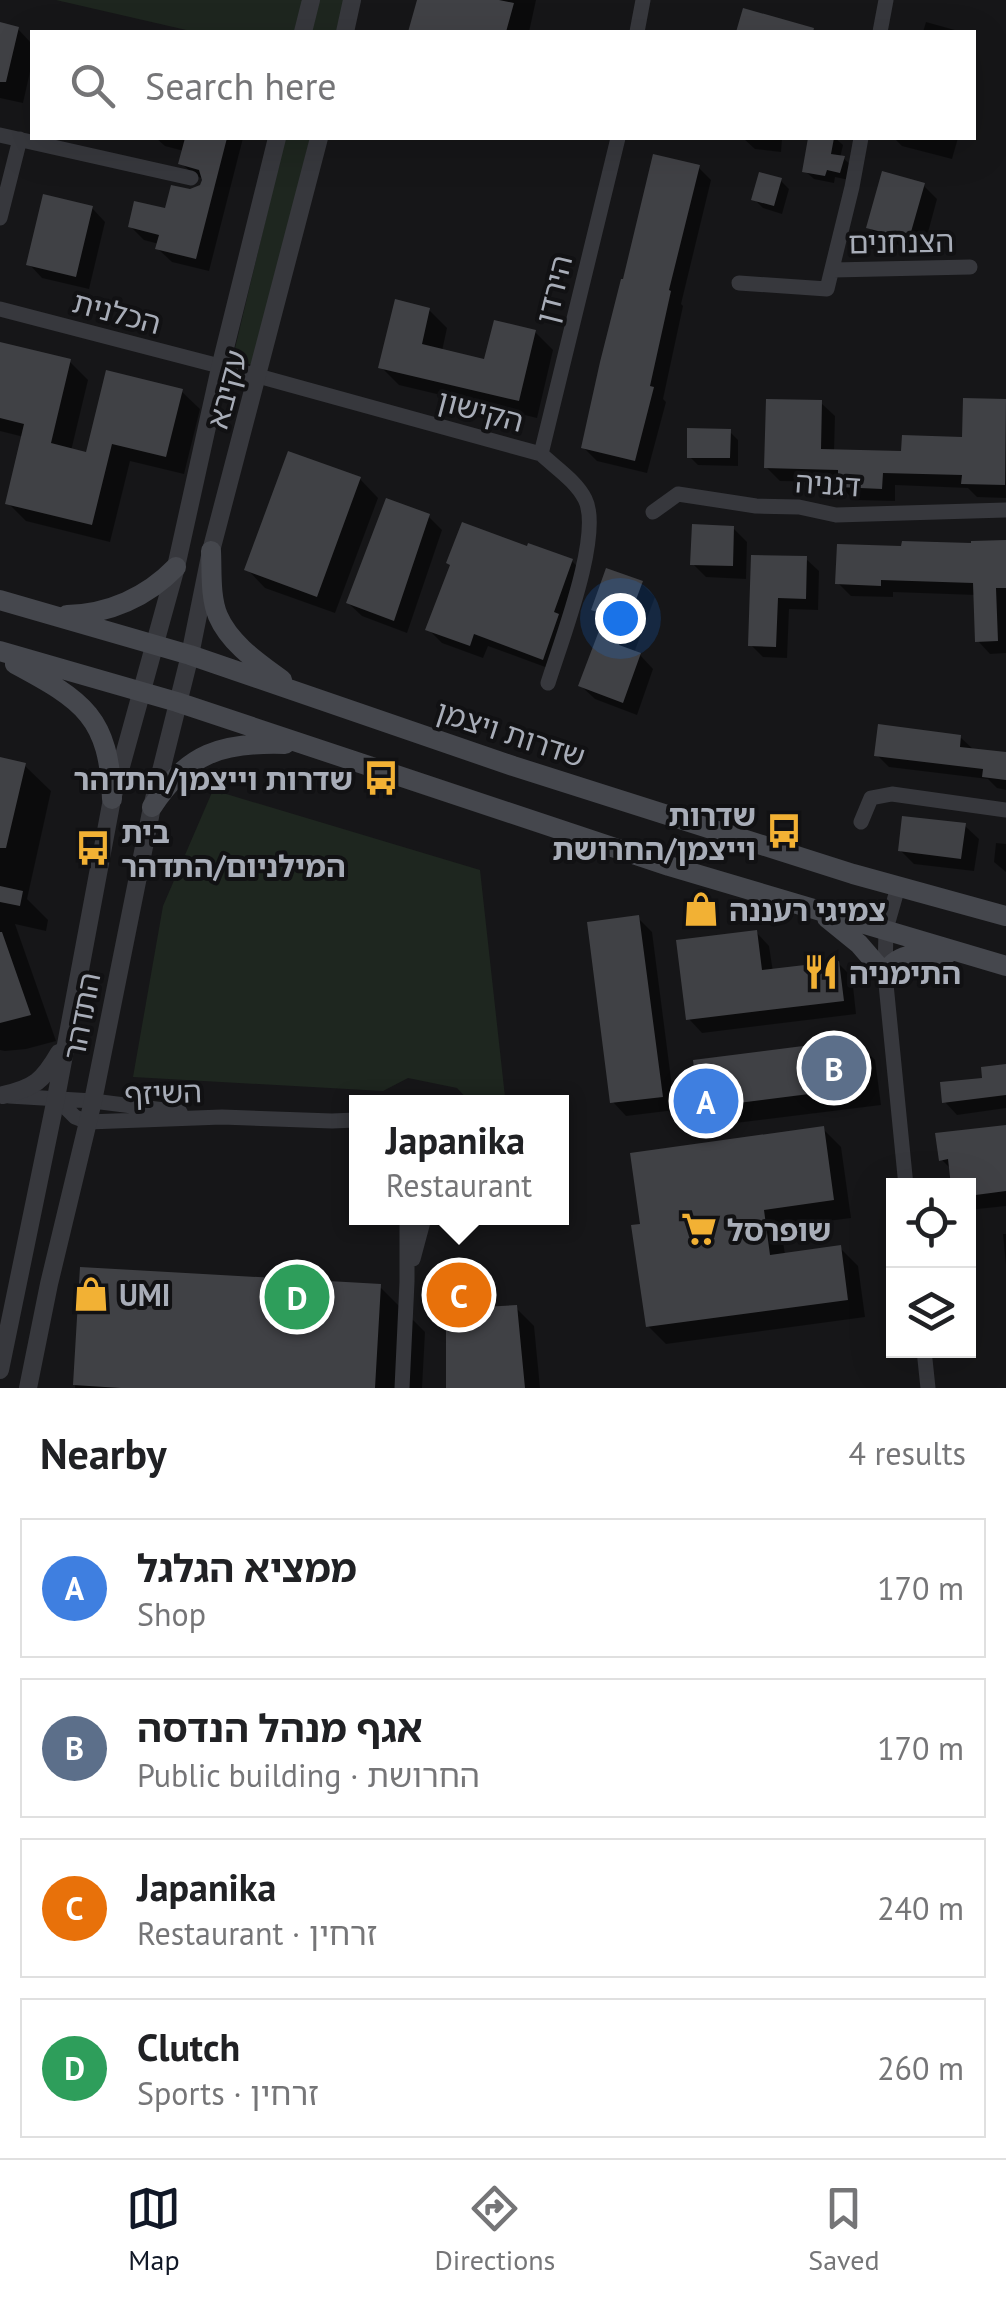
<!DOCTYPE html>
<meta charset="utf-8">
<style>
:root{--surface:#fff;--page:#f6f6f6;--text:#202124;--muted:#757577;--line:#e0e0e0;--accent:#111827}
body{margin:0;font-family:"PT Sans","Noto Sans Hebrew",sans-serif;background:var(--page);color:var(--text)}
.controls{position:absolute;right:30px;bottom:30px;display:grid;overflow:hidden;border-radius:0px;box-shadow:0 10px 40px #0002}
.controls button{width:90px;height:90px;display:grid;place-items:center;padding:0;border:0;border-bottom:2px solid var(--line);background:var(--surface);color:var(--text);font:50px sans-serif}
.you{position:absolute;left:620px;top:618px;width:35px;height:35px;margin:-25px;border:8px solid #fff;border-radius:50%;background:#1a73e8;box-shadow:0 0 0 15px #1a73e833}
.badge{display:grid;place-items:center;width:65px;height:65px;border-radius:50%;background:var(--accent);color:#fff;font-size:32px;font-weight:700}
.pin{position:absolute;translate:-50% -50%;border:5px solid #fff;box-shadow:0 2px 10px #0006}
.popup{position:absolute;left:349px;top:1095px;width:220px;height:130px;box-sizing:border-box;display:grid;place-content:center;border-radius:0px;background:var(--surface);filter:drop-shadow(0 2px 8px #0005);font-size:32px;white-space:nowrap;color:var(--muted)}
.popup b{font-size:38px;color:var(--text)}
.popup::after{content:'';position:absolute;left:50%;top:100%;margin-left:-20px;border:20px solid transparent;border-top-color:var(--surface)}
.list{margin:0;padding:0;list-style:none}
h2{display:flex;justify-content:space-between;align-items:center;height:130px;margin:0;padding:0 40px;font-size:42px}
h2 small{font-size:32px;font-weight:400;color:var(--muted)}
.list li{display:grid;grid-template-columns:65px 1fr auto;gap:30px;align-items:center;box-sizing:border-box;height:140px;margin:0 20px 20px;padding:0 20px;border:2px solid var(--line);border-radius:0px}
.list b{display:block;font-size:38px;white-space:nowrap}
.list p{margin:0;font-size:32px;white-space:nowrap;color:var(--muted)}
.list em{font-size:32px;font-style:normal;color:var(--muted)}
.icon{flex:none;width:55px;height:55px;fill:none;stroke:currentColor;stroke-width:2;stroke-linecap:round;stroke-linejoin:round}
.map{position:relative;flex:none;width:1006px;height:1388px;overflow:hidden}
.search{position:absolute;background:var(--surface);box-shadow:0 10px 40px #0002;left:30px;right:30px;top:30px;height:110px;display:flex;align-items:center;gap:25px;box-sizing:border-box;padding:0 35px;border-radius:0px;color:var(--muted);font-size:38px}
.sheet{height:770px;background:var(--surface)}
nav{display:flex;justify-content:space-around;align-items:center;box-sizing:border-box;height:140px;border-top:2px solid var(--line);background:var(--surface);font-size:28px;color:var(--muted)}
nav a{display:grid;justify-items:center;gap:5px}
nav .on{color:var(--accent)}
.map>svg:first-child{display:block}
.green{fill:#1e261f}
.shadow{fill:#0007}
.building{fill:#404145}
.lines{fill:none;stroke-linecap:round;stroke-linejoin:round}
.minor{stroke:#37383d;stroke-width:15}
.tertiary{stroke:#37383d;stroke-width:18}
.secondary{stroke:#45474d;stroke-width:20}
.labels{text-anchor:middle;dominant-baseline:central;stroke-width:8;stroke-linejoin:round;paint-order:stroke}
.street-label{font-size:30px;fill:#a8adb8;stroke:#111113}
.poi-label{font-size:30px;font-weight:bold;fill:#a8adb8;stroke:#111113;text-anchor:start}
</style>
<div class="map">
<svg width="1006" height="1388" viewBox="0 0 1006 1388">
<rect width="100%" height="100%" fill="#161618"/>
<!-- green -->
<path class="green" d="M56 0H300L310 2 303 32H195Z
M318 0H344L336 32H310Z
M285 138H310L255 365 232 361Z
M213 790 480 870 505 1097 481 1102H470L457 1088 408 1078 383 1091 133 1077 163 906Z"/>
<!-- shadow -->
<path class="shadow" d="M419 0H536L529 32H411Z
M926 22 962 32H963H923Z
M0 25 18 29 32 44V63L23 103 0 98Z
M156 138H243L209 271 172 262 158 249 159 244 144 240 130 226 167 211 200 188 205 179 195 176 181 163 184 151 165 146Z
M743 138H782L781 152 755 149Z
M811 138H835L843 145 840 158H843L852 166 849 180 835 177 834 183 814 179 805 171Z
M894 138H958L952 159 902 146Z
M698 167 711 180 681 304 683 306 663 399 666 402 647 473 597 461 584 448Z
M780 180 789 189 782 214 763 208 754 199Z
M923 185 937 199 923 251 883 241 869 227Z
M92 208 105 222 89 289 42 278 29 264Z
M429 310 447 328 442 351 486 362 535 332 553 350 537 418 399 385 381 367Z
M0 345 70 362 88 380 71 451 88 455 181 391 200 409 184 474 130 461 110 542 26 521 8 503 24 437 0 431Z
M966 400 1006 401V498L977 497 968 488 895 485V501L854 500 840 486V482L780 481 766 467 821 403 835 416 834 452 904 453 965 439Z
M729 431 738 440V466L698 465 689 456Z
M360 479 378 498 335 613 265 588 247 569Z
M428 516 442 530 407 633 362 616 348 603Z
M733 528 747 542 746 579 706 577 693 564Z
M1006 541V653L990 654 978 641 976 595 893 592V597L851 596 838 583 904 548 974 545Z
M753 557 806 559 819 571 818 610 789 609 787 658 763 657 751 645Z
M572 561 585 575 556 671 488 646 483 658 442 643 428 629Z
M642 584 655 597 634 653 640 655 653 669 637 715 595 699 581 686 605 621 594 609Z
M960 737 973 749 1006 755V790L997 788 988 779 889 767 877 755Z
M0 760 24 765 51 791 27 899 48 920 46 931 15 924 56 1041 26 1049 5 1051 0 1050Z
M965 826 979 839 974 871 914 864 900 850Z
M996 843 1006 844V872L994 862Z
M638 918 652 932 675 1110 626 1116 613 1102Z
M756 932 769 946 773 972 838 963 852 977 856 1014 702 1033 689 1019Z
M857 1042 875 1060 881 1105 719 1125 701 1107Z
M1006 1067V1108L957 1115 945 1102Z
M1006 1127V1206L968 1210V1186L941 1159Z
M823 1129 841 1147 851 1218 781 1227 785 1255 840 1248 858 1266 865 1317 666 1344 648 1326 642 1226Z
M1003 1234H1006V1265Z
M82 1269 380 1287 425 1332 422 1388H75Z
M516 1308 534 1326 540 1388H448Z"/>
<!-- building -->
<path class="building" d="M417 0H499L514 3 506 32H408Z
M743 8 814 28 813 32H736Z
M0 22 19 27 6 82H0Z
M185 138H227L196 259 155 249 159 235 128 227 134 201 165 208 171 185 190 189 200 185 202 180 199 170 178 164Z
M808 138H834L831 154 845 156 840 173 827 170 825 176 802 172Z
M653 154 700 165 669 290 671 291 650 386 654 387 635 461 581 448 600 362 621 279H623Z
M882 171 925 183 909 239 866 228Z
M759 172 782 178 774 206 751 200Z
M43 194 93 206 76 277 26 265Z
M395 299 430 308 422 344 484 359 494 320 536 330 519 401 378 368Z
M0 342 71 359 51 443 86 452 106 370 183 389 166 457 112 444 92 525 5 504 24 424 0 418Z
M963 398 1006 399 1005 485 961 484 962 475 883 473 882 489 838 487V470L764 468 766 399 822 400 821 449 901 451 902 435 962 437Z
M687 428 731 429 730 458H687Z
M288 451 361 477 317 597 244 570Z
M386 498 430 514 394 621 346 603Z
M462 522 527 546 528 543 573 559 554 612 559 614 543 660 474 634 470 646 425 630 450 565 446 563Z
M692 524 734 526 733 566 690 565Z
M1006 540V588H996L998 641 975 642 973 583 881 580V586L835 584 837 544 901 546 902 541 971 543V541Z
M751 555 807 556 806 599 778 598 776 647 748 646Z
M606 568 643 581 619 645 641 653 623 703 578 686 605 615 591 610Z
M878 724 961 735 960 747 1006 752V780L982 777 983 769 874 756Z
M0 757 26 763 6 848H0Z
M902 816 966 823 961 859 898 851Z
M0 886 23 891 20 906 0 902Z
M639 915 663 1097 610 1103 587 922Z
M757 930 762 970 839 961 844 1001 686 1020 676 940Z
M0 932H2L31 1015 0 1023Z
M858 1039 864 1087 699 1108 693 1060Z
M1006 1064V1095L942 1103 940 1082 982 1078 981 1067Z
M1006 1125V1191L968 1196V1186H951L948 1159 939 1161 935 1133Z
M824 1126 834 1200 764 1210 770 1255 841 1245 848 1300 646 1327 631 1225 640 1224 630 1153Z
M80 1267 381 1284 375 1388H121L73 1385Z
M517 1305 525 1388H446V1309Z"/>
<g class="lines">
<!-- minor -->
<path class="minor" d="M637 32 643 0
M880 32 886 0
M0 135 191 178
M0 218 20 139
M833 270 970 267
M739 283 827 289 852 187 861 138
M0 309 258 376 541 454C556 468 576 481 585 499 603 534 560 644 548 683
M541 454 618 138
M653 512 678 494 756 506 799 507 836 515 1006 510
M861 822 871 798 892 794 1006 810
M898 887 886 929 885 974 906 1186
M9 1096 93 1101 180 1112
M56 1098 75 1117 88 1122 222 1117 332 1121 356 1120
M413 1259 424 1218
M924 1350 928 1388
M402 1388 407 1282V1218"/>
<!-- tertiary -->
<path class="tertiary" d="M303 32 311 0
M345 32 352 0
M3 1095C34 1088 43 1081 59 1053
M0 1370 56 1098 112 799 176 567 220 368 277 138
M28 1388 49 1284 93 1101 152 807 190 655 211 551 319 138"/>
<!-- secondary -->
<path class="secondary" d="M211 551C212 572 210 597 218 616 230 644 259 663 282 680
M0 600 190 655 513 766 853 874 1006 916
M67 615C109 614 147 597 176 567
M0 651 177 702 669 866 1006 966
M15 664C84 701 109 717 112 799
M152 807C187 753 222 742 285 744
M827 918 859 944 885 974C897 950 924 954 947 954"/>
</g>
<!-- icons -->
<defs>
<symbol id="bus-bare" viewBox="-9 -9 18 18"><path d="M-5-6H5V4H4V6H2V4H-2V6H-4V4H-5ZM-3.5-4V0h7V-4ZM-3.5 1.2v1.5H-2V1.2ZM2 1.2v1.5H3.5V1.2Z" fill="#f2b134" stroke="#111113" stroke-width="2.5" paint-order="stroke"/></symbol>
<symbol id="shop-bare" viewBox="-9 -9 18 18"><path d="M-5-2.5h2.3a2.7 3.5 0 0 1 5.4 0H5L5.5 6h-11ZM-1.5-2.5h3a1.5 2.3 0 0 0-3 0Z" fill="#f2b134" stroke="#111113" stroke-width="2.5" paint-order="stroke"/></symbol>
<symbol id="restaurant-bare" viewBox="-9 -9 18 18"><path d="M-5-6h1v4h1v-4h1v4h1v-4h1v5L-1.5 .5V6h-2V.5L-5-1ZM5-6V6H3V1.5H1.5Q1.5-4 5-6Z" fill="#f2b134" stroke="#111113" stroke-width="2.5" paint-order="stroke"/></symbol>
<symbol id="supermarket-bare" viewBox="-9 -9 18 18"><path d="M-6-5.5h2.5l.6 2H6L4.5 2H-2.5L-4.4-4H-6ZM-1.5 3.2a1.3 1.3 0 1 0 .1 0ZM3 3.2a1.3 1.3 0 1 0 .1 0Z" fill="#f2b134" stroke="#111113" stroke-width="2.5" paint-order="stroke"/></symbol>
</defs>
<g fill-rule="evenodd">
<use href="#bus-bare" x="356" y="753" width="50" height="50"/>
<use href="#bus-bare" x="759" y="806" width="50" height="50"/>
<use href="#bus-bare" x="68" y="823" width="50" height="50"/>
<use href="#shop-bare" x="676" y="884" width="50" height="50"/>
<use href="#restaurant-bare" x="796" y="947" width="50" height="50"/>
<use href="#supermarket-bare" x="674" y="1204" width="50" height="50"/>
<use href="#shop-bare" x="66" y="1269" width="50" height="50"/>
</g>
<g class="labels">
<!-- street labels -->
<g class="street-label">
<text transform="translate(901 241) rotate(-1)">הצנחנים</text>
<text transform="translate(553 289) rotate(-76)">הירדן</text>
<text transform="translate(117 312) rotate(15)">הכלנית</text>
<text transform="translate(226 389) rotate(-75)">עקיבא</text>
<text transform="translate(481 410) rotate(15)">הקישון</text>
<text transform="translate(828 483) rotate(4)">דגניה</text>
<text transform="translate(511 733) rotate(18)">שדרות ויצמן</text>
<text transform="translate(81 1016) rotate(-79)">התדהר</text>
<text transform="translate(163 1092) rotate(-2)">השיזף</text>
</g>
<!-- poi labels -->
<g class="poi-label">
<text x="353" y="778" text-anchor="end">שדרות וייצמן/התדהר</text>
<text x="756" y="814" text-anchor="end">שדרות<tspan x="756" dy="34">וייצמן/החרושת</tspan></text>
<text x="121" y="831">בית<tspan x="121" dy="34">המילניום/התדהר</tspan></text>
<text x="729" y="909">צמיגי רעננה</text>
<text x="849" y="972">התימניה</text>
<text x="727" y="1229">שופרסל</text>
<text x="119" y="1294">UMI</text>
</g>
</g>
</svg>
<div class="controls">
<button><svg class="icon" aria-label="locate" viewBox="0 0 24 24"><circle cx="12" cy="12" r="6"/><path d="M12 2v4M12 18v4M2 12h4M18 12h4"/></svg></button>
<button><svg class="icon" aria-label="layers" viewBox="0 0 24 24"><path d="M12 4l9 5-9 5-9-5zM3 14l9 5 9-5"/></svg></button>
</div>
<div class="you"></div>
<div class="pin badge" style="left:706px;top:1101px;background:#3f7fe0">A</div>
<div class="pin badge" style="left:834px;top:1068px;background:#5c6f8a">B</div>
<div class="pin badge" style="left:459px;top:1295px;background:#e8710a">C</div>
<div class="popup"><b>Japanika</b>Restaurant</div>
<div class="pin badge" style="left:297px;top:1297px;background:#2e9e5b">D</div>
<div class="search"><svg class="icon" aria-label="search" viewBox="0 0 24 24"><circle cx="10" cy="10" r="6"/><path d="M15 15l6 6"/></svg>Search here</div>
</div>
<section class="sheet">
<h2>Nearby<small>4 results</small></h2>
<ul class="list">
<li><span class="badge" style="background:#3f7fe0">A</span><div><b>ממציא הגלגל</b><p>Shop</p></div><em>170 m</em></li>
<li><span class="badge" style="background:#5c6f8a">B</span><div><b>אגף מנהל הנדסה</b><p>Public building · החרושת</p></div><em>170 m</em></li>
<li><span class="badge" style="background:#e8710a">C</span><div><b>Japanika</b><p>Restaurant · זרחין</p></div><em>240 m</em></li>
<li><span class="badge" style="background:#2e9e5b">D</span><div><b>Clutch</b><p>Sports · זרחין</p></div><em>260 m</em></li>
</ul>
</section>
<nav>
<a class="on"><svg class="icon" aria-label="map" viewBox="0 0 24 24"><path d="M3 6l6-2 6 2 6-2v14l-6 2-6-2-6 2zM9 4v14M15 6v14"/></svg>Map</a>
<a><svg class="icon" aria-label="directions" viewBox="0 0 24 24"><path d="M12 3l9 9-9 9-9-9zM9 14v-3h6M13 9l2 2-2 2"/></svg>Directions</a>
<a><svg class="icon" aria-label="saved" viewBox="0 0 24 24"><path d="M7 4h10v16l-5-4-5 4z"/></svg>Saved</a>
</nav>
